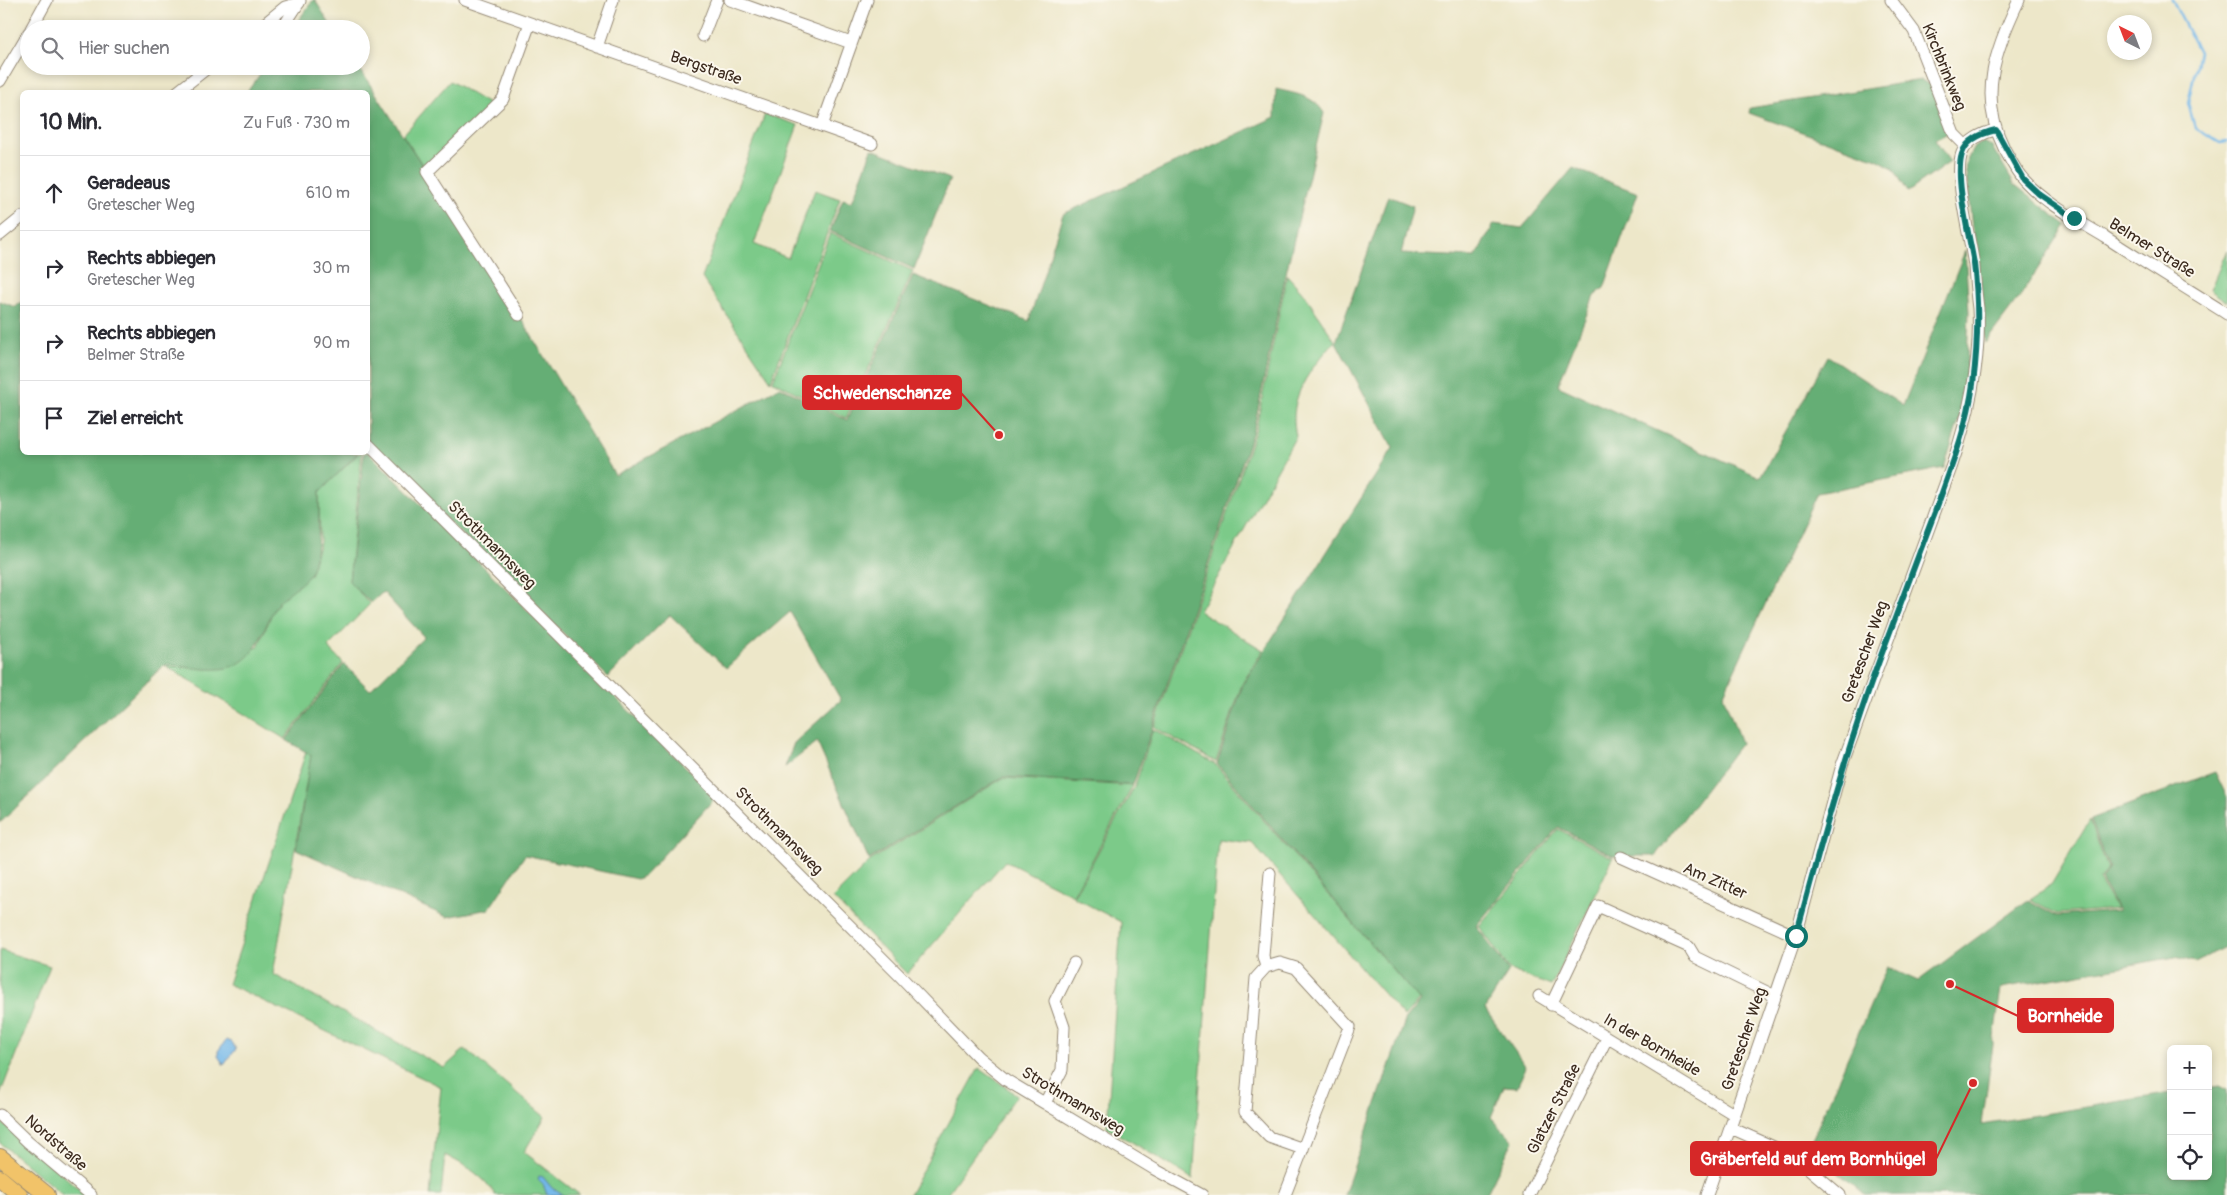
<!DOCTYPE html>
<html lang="de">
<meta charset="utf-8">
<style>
:root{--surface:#fff;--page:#f2f2f3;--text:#2b2b33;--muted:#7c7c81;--line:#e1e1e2}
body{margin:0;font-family:Pangolin,sans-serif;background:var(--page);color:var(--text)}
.controls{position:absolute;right:15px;bottom:15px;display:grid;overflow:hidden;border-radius:8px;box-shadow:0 2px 8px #0003}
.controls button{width:45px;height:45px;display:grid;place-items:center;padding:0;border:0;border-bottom:1px solid var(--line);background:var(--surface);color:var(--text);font:25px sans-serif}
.compass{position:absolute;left:2107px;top:15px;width:45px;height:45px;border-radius:50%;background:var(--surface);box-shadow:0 2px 8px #0003;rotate:318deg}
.stop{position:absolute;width:15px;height:15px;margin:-11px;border:4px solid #0f766e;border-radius:50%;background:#fff}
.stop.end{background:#0f766e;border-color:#fff;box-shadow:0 1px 5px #0008}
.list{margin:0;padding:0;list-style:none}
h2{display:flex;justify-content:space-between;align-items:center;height:65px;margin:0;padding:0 20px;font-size:21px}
h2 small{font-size:16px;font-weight:400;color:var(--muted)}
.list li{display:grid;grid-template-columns:32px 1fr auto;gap:15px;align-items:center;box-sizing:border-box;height:75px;padding:0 20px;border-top:1px solid var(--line)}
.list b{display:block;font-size:19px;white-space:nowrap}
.list p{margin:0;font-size:16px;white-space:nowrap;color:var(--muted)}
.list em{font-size:16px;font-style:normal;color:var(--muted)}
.icon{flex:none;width:28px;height:28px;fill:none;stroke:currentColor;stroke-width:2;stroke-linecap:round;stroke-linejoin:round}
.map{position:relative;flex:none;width:2227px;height:1195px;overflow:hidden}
.search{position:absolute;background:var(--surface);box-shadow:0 2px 8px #0003;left:20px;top:20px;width:350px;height:55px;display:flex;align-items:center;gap:12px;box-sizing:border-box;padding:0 18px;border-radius:28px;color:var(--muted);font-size:19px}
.panel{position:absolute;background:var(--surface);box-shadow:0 2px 8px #0003;left:20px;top:90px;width:350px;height:365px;border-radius:8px}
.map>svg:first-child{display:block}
.green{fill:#7cca89;stroke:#5c7a54}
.forest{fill:#65ae75;stroke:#506c4a}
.water{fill:#72b7e9;stroke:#567084}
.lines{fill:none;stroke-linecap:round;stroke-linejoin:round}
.stream{stroke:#72b7e9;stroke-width:2.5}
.minor-casing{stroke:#948874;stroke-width:13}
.highway-casing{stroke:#948874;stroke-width:18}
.minor{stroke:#fff;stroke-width:11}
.highway{stroke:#f1c369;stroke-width:16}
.route{stroke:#0f766e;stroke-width:6}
.labels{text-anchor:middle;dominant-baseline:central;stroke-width:4;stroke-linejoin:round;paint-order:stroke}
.street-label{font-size:16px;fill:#3b2a1e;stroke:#fbf7ec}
.leader{fill:none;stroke:#d62828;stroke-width:2}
.callout-dot{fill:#d62828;stroke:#fbf7ec;stroke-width:2}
.callout{fill:#d62828;stroke:#d62828;stroke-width:2}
.callout-label{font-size:18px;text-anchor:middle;font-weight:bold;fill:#fff}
</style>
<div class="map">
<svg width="2227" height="1195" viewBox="0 0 2227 1195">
<rect width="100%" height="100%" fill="#fbf7ec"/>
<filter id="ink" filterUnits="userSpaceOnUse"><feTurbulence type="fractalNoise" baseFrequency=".02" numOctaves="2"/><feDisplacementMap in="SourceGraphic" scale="10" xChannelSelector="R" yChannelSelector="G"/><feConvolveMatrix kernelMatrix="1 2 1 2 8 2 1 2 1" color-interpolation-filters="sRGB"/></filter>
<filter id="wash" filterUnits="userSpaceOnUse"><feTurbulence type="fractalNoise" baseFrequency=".0096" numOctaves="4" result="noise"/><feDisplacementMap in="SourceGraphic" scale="20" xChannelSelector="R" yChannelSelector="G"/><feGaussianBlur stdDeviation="1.12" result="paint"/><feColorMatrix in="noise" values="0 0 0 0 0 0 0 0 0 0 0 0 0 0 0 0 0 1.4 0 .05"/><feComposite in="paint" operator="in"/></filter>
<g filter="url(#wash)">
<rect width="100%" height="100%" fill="#ede7c9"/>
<!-- green -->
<path class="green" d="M450 81 490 105 427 172 403 135Z
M765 114 798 125 754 244 788 258 815 190 840 199 771 381 702 278Z
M830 233 913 271 846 418 773 381Z
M2227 250V302L2210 290Z
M1287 275 1304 294 1335 341C1310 370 1287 396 1296 436L1199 611 1263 650 1242 684 1216 762 1154 727 1256 428Z
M359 453H362L349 581 370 604 328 647 343 663 285 739 164 665 208 669 258 647 273 611 285 594 310 575 320 542 319 493Z
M1153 729 1215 764 1419 1000 1404 1017 1252 843 1218 839 1193 1179 1107 1127 1121 922 1073 897 1135 786Z
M306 752 311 756 273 974 444 1068 465 1049 545 1117 524 1152 580 1195H495C484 1175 464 1165 445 1155L441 1195H430L441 1087 228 984Z
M1003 778 1133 786 1073 895 1005 861 907 974 833 898 870 861Z
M2090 820 2108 869 2099 880 2116 909 2057 914 2030 899 2051 885Z
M1558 829 1613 858 1551 986 1510 970 1479 926Z
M0 950 50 966 0 1095Z
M979 1068 1017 1095 946 1195H909Z
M0 1121 86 1195H63L0 1143Z"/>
<!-- forest -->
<path class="forest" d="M313 0H315L333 29H292Z
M266 66H358L519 315 615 475 780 387 847 420 913 275 1029 321 1063 214 1275 117 1276 89C1296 94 1313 95 1324 113L1286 273 1254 428 1133 785 1003 777 869 860 817 742 785 767 794 743 841 700 790 612 726 668 670 615 608 677 368 443V92H247Z
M1921 80 1931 85 1948 133 1935 140 1950 162 1908 192 1893 168 1877 159 1749 113 1750 108Z
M1984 142 1992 147 2014 184 2066 225 2021 295 1985 343 1965 164 1974 147Z
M872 149 950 179 914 269 830 231 843 199 852 202Z
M1573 168 1638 193 1604 288 1594 296 1558 386 1760 477 1828 356 1903 406 1965 251 1969 312 1966 381 1963 407 1944 468 1817 493 1723 695 1741 743 1655 856H1613L1558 827 1476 926 1509 971 1485 1009 1526 1067 1517 1087 1504 1086 1491 1117 1513 1141 1486 1195H1344L1406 1018 1420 1001 1217 764 1243 684 1393 448 1336 342 1388 196 1413 206 1401 254 1475 257 1494 224 1522 228Z
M0 301 15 307 22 302V452L358 453 319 493C319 522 320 544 311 572 308 581 286 593 278 603 263 624 262 652 236 665 217 674 185 666 164 665L0 823Z
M368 452 716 797 645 875 637 879 525 855 489 909 447 917 296 849 311 755 286 740 344 664 370 690 424 637 383 592 371 603 349 581 364 453Z
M2215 772 2227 797V946L2195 962 2175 957 2001 988 1982 1124 2171 1093V1176H2208V1087L2219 1085 2227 1089V1195H1866L1808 1149 1887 967 1918 981 2028 900 2057 916 2118 911 2101 880 2109 868 2091 819Z"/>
<!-- water -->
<path class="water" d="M226 1040 232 1042 236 1049 224 1065 218 1056V1051Z
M539 1176 543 1177 552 1188 563 1195H547L543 1184 538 1179Z"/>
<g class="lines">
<!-- stream -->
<path class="stream" d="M2172 0 2199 52 2188 103 2195 128 2220 143 2227 142"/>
</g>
</g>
<g filter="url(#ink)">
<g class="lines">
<defs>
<path id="minor" d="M465 0 872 144
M730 0 851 43
M1891 0 1914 31 1954 134 1966 146
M2019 0C1995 50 1978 96 2004 148 2010 159 2016 172 2024 180 2046 204 2077 220 2105 237 2145 263 2186 288 2227 314
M31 29 47 0
M258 29 285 7 299 3
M282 29 300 1
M703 36 717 0
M597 47 613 0
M0 81 29 32
M177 92 210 66
M822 126 867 0
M0 235 22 217
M519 315 427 172 503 99 530 23
M368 444 900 976 978 1057 1006 1080 1154 1169 1202 1195
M1621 857 1796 936
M1266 967 1263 956 1270 873
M1539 996 1735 1115
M1551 1005 1598 906 1689 947 1695 957 1775 996
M1045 1103 1062 1070 1064 1027 1055 1001 1074 963
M0 1115 28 1142 91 1195
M1731 1128 1794 1156 1840 1195
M1285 1195 1350 1027 1296 968 1280 963 1266 967 1256 978 1245 1112 1269 1137 1303 1149
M1529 1195 1607 1038
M1707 1195 1796 936 1842 765 1952 465C1969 415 1981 361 1978 308 1976 294 1975 280 1974 266 1971 240 1953 176 1962 153 1967 140 1983 133 1995 130"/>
<path id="highway" d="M0 1157 47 1195
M0 1178 20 1195"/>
</defs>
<!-- minor casing -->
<use href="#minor" class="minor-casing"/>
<!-- highway casing -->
<use href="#highway" class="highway-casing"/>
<!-- minor -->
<use href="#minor" class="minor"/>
<!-- highway -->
<use href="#highway" class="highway"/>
</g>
</g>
<g class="lines" filter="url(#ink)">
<!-- route -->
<path class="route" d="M1796 936C1821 843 1846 751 1879 661 1898 611 1916 561 1935 512 1950 470 1967 429 1973 384 1978 344 1979 304 1974 264 1970 238 1954 178 1962 154 1966 140 1983 133 1996 130L2023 179 2039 194 2074 218"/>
</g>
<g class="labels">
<!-- street labels -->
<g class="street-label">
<text transform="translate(1944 67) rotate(68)">Kirchbrinkweg</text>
<text transform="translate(706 68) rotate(19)">Bergstraße</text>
<text transform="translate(2152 248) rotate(32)">Belmer Straße</text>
<text transform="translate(492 545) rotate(45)">Strothmannsweg</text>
<text transform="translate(1865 652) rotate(-70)">Gretescher Weg</text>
<text transform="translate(779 831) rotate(45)">Strothmannsweg</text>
<text transform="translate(1715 881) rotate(24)">Am Zitter</text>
<text transform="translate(1744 1039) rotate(-71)">Gretescher Weg</text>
<text transform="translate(1652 1045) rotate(30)">In der Bornheide</text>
<text transform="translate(1073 1101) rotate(31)">Strothmannsweg</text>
<text transform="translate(1554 1109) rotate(-63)">Glatzer Straße</text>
<text transform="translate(56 1143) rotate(41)">Nordstraße</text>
</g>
</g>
<!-- callouts -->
<path class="leader" d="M999 435L961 393M1950 984L2018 1016M1973 1083L1936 1159"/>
<g class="callout-dot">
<circle cx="999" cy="435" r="5"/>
<circle cx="1950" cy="984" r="5"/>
<circle cx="1973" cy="1083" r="5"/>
</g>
<g class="callout">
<rect x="803" y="376" width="158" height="33" rx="5"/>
<rect x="2018" y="999" width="95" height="33" rx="5"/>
<rect x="1691" y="1142" width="245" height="33" rx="5"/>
</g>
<g class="callout-label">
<text x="882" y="399">Schwedenschanze</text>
<text x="2065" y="1022">Bornheide</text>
<text x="1813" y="1165">Gräberfeld auf dem Bornhügel</text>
</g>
</svg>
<div class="controls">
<button>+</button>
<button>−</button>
<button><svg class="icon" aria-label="locate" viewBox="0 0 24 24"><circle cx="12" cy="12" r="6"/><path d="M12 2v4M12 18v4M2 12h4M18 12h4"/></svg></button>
</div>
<svg class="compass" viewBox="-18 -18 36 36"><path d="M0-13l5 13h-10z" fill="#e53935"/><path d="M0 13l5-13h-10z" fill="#7c7c81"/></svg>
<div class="stop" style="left:1796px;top:936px"></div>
<div class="stop end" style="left:2074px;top:218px"></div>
<div class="search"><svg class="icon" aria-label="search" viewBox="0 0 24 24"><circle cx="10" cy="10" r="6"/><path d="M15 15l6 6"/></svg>Hier suchen</div>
<section class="panel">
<h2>10 Min.<small>Zu Fuß · 730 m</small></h2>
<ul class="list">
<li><svg class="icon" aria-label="ahead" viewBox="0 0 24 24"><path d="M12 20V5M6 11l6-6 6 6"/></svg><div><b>Geradeaus</b><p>Gretescher Weg</p></div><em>610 m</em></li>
<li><svg class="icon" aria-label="right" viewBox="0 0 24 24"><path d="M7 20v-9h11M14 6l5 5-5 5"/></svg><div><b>Rechts abbiegen</b><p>Gretescher Weg</p></div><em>30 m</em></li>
<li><svg class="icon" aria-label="right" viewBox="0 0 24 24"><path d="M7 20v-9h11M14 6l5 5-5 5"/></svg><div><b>Rechts abbiegen</b><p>Belmer Straße</p></div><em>90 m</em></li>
<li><svg class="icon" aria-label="arrive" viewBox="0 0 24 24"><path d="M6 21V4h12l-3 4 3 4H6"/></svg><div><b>Ziel erreicht</b></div></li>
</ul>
</section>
</div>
